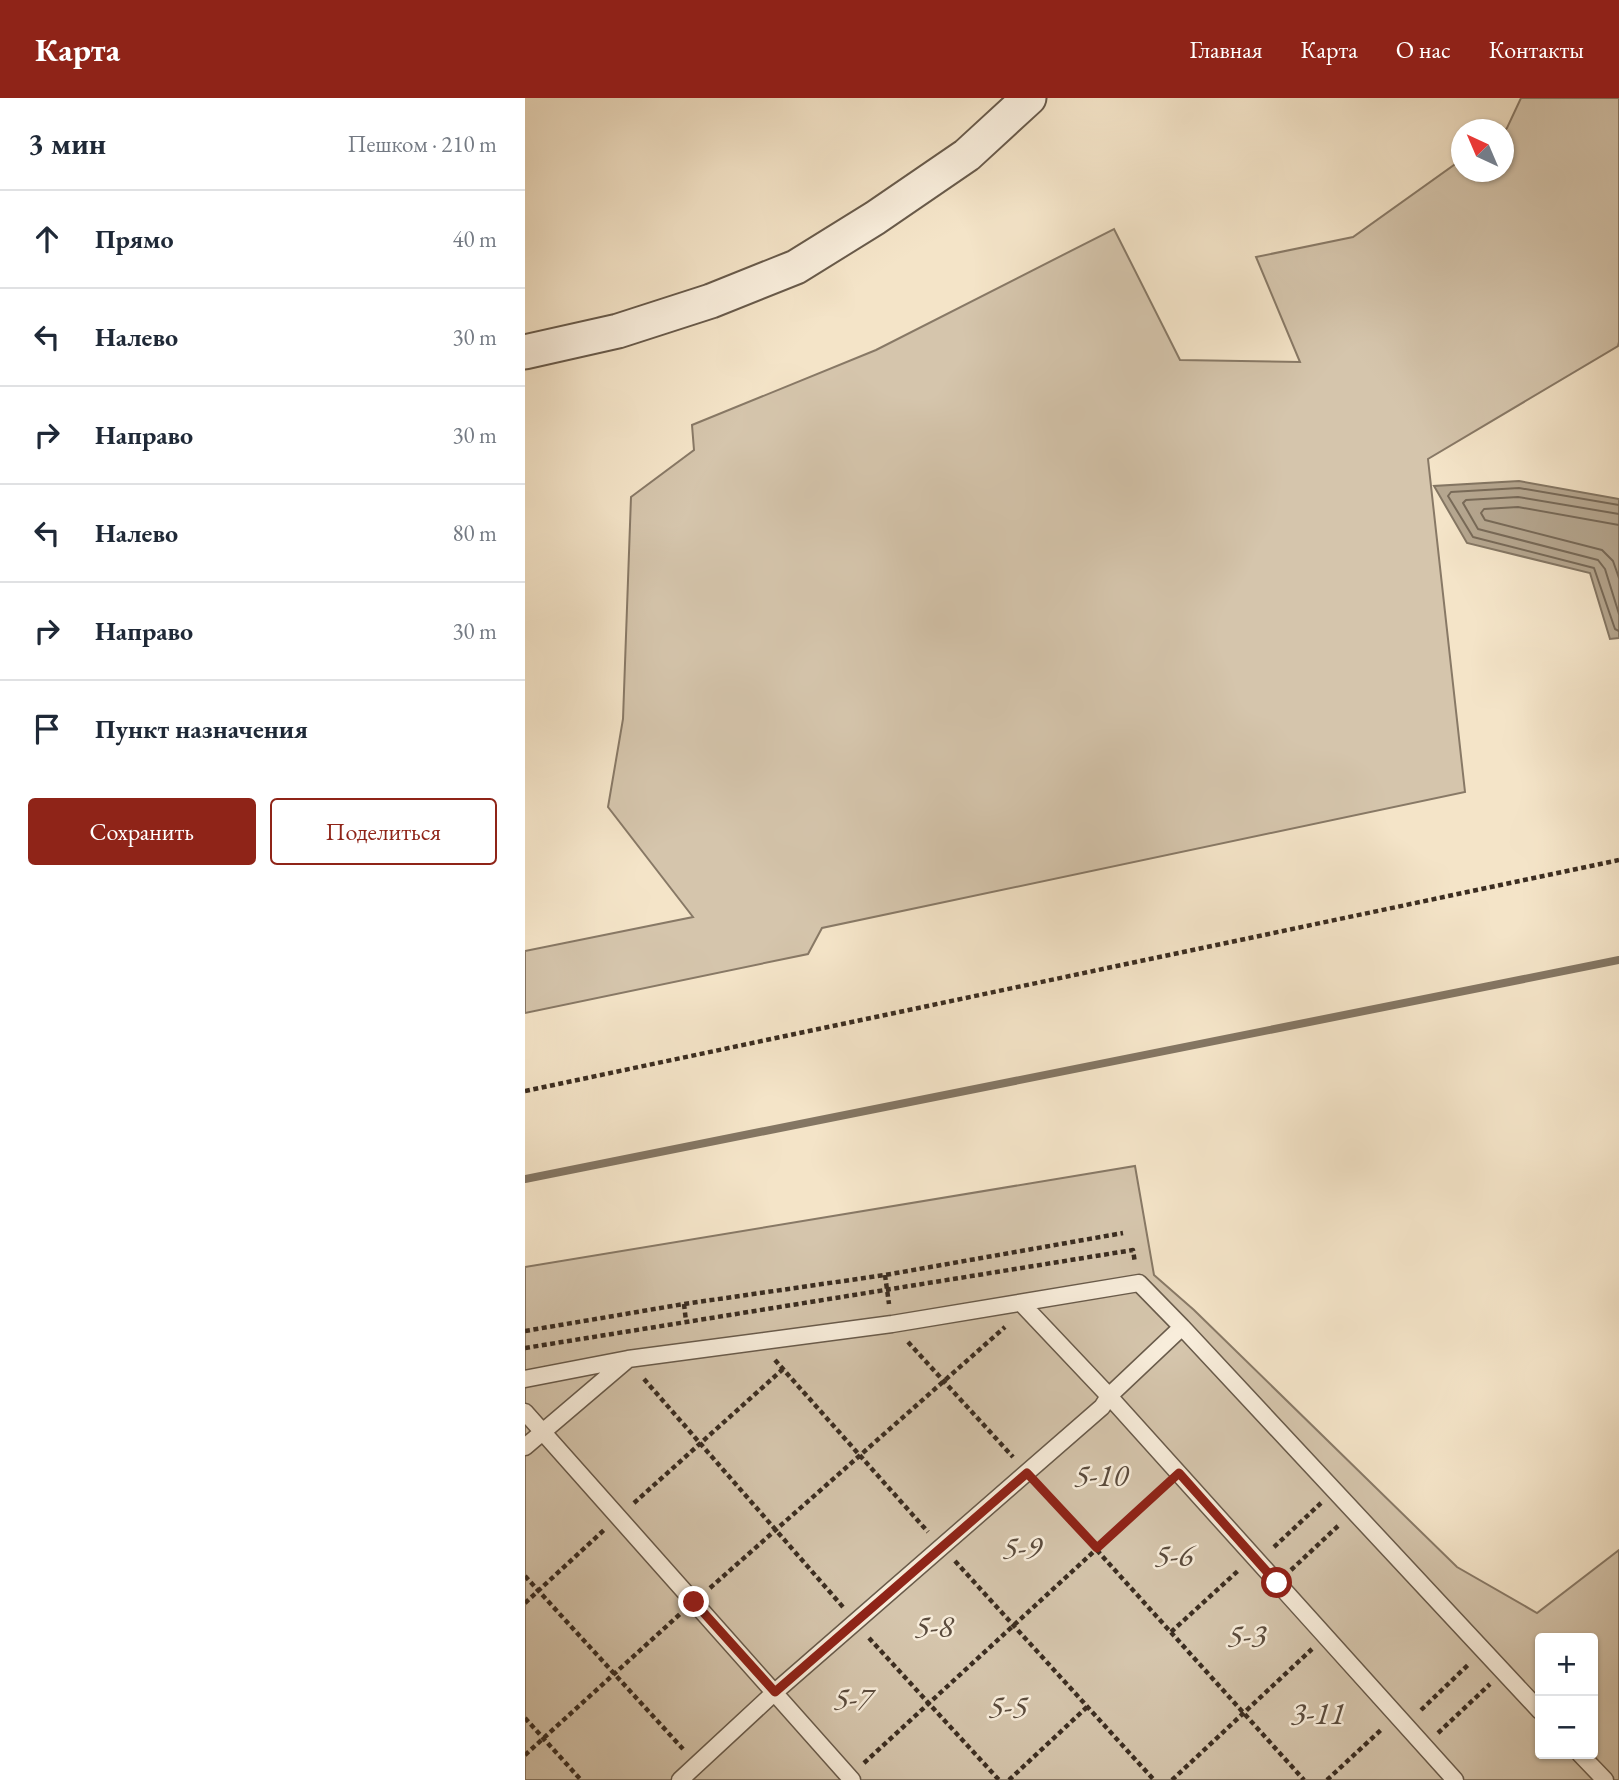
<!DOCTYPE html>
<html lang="ru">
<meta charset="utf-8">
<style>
:root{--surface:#fff;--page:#f2f2f3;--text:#1f2937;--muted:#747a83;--line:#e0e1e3;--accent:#8f2418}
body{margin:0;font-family:"EB Garamond",serif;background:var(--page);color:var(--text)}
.controls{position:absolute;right:21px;bottom:21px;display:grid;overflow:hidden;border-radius:7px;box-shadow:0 2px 5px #0004}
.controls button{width:63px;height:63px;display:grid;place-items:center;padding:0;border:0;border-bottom:2px solid var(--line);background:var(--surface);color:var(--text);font:35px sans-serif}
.compass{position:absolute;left:926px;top:21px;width:63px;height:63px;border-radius:50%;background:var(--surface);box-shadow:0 2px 5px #0004;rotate:316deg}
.stop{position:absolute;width:21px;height:21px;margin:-16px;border:5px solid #8f2418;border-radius:50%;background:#fff}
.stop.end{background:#8f2418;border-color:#fff;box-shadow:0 2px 7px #0008}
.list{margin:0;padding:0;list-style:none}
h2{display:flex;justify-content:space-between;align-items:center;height:91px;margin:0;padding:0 28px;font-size:30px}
h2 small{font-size:23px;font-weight:400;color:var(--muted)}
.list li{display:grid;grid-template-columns:46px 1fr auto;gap:21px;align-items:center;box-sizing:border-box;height:98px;padding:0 28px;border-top:2px solid var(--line)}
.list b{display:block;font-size:26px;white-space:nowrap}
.list em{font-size:23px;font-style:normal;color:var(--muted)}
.actions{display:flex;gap:14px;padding:21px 28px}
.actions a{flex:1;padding:16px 0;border:2px solid var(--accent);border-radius:7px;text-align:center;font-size:24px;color:var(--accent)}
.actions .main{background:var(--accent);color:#fff}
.icon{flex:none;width:38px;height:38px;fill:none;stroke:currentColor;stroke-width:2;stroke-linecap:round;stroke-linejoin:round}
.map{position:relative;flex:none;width:1094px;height:1682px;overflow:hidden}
header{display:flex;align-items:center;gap:42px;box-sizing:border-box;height:98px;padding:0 35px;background:var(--accent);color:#fff}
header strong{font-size:33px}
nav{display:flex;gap:38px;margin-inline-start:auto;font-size:24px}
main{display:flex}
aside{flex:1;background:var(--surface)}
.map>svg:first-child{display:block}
.green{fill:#d5c5ac;stroke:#887966;stroke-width:2;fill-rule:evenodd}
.water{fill:#b5a68f;stroke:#847663;stroke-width:2}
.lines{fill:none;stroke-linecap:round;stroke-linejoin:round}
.shore{stroke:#786a58;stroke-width:2}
.stream{stroke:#847663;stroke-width:8}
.service-casing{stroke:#695b4b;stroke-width:19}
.minor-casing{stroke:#695b4b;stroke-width:37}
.path{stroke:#3b2d21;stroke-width:4.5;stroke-dasharray:5 3.5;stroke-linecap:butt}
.service{stroke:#f8eddb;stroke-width:16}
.minor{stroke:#f8eddb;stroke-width:33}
.route{stroke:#8f2418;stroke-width:9}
.labels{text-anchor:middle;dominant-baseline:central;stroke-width:5;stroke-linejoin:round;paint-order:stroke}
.park-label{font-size:32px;font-style:italic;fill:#5a4b3d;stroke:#f8eddb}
</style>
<header>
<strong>Карта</strong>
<nav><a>Главная</a><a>Карта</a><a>О нас</a><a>Контакты</a></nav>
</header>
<main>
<aside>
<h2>3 мин<small>Пешком · 210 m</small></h2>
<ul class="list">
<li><svg class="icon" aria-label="ahead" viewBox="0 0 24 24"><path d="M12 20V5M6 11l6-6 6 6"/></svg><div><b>Прямо</b></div><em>40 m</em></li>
<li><svg class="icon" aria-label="left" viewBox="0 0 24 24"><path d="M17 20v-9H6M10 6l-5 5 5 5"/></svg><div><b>Налево</b></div><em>30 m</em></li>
<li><svg class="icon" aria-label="right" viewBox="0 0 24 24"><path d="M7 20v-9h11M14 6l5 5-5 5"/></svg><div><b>Направо</b></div><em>30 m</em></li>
<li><svg class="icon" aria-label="left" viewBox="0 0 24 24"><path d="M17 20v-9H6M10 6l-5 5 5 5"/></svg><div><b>Налево</b></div><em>80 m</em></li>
<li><svg class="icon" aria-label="right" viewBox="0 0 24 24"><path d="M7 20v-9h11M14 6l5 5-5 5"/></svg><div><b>Направо</b></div><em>30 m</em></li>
<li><svg class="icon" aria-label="arrive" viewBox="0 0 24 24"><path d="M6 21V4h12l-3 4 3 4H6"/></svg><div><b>Пункт назначения</b></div></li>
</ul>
<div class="actions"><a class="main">Сохранить</a><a>Поделиться</a></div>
</aside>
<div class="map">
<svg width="1094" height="1682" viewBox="0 0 1094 1682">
<rect width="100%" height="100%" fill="#f4e4c8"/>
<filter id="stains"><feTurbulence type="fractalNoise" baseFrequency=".00286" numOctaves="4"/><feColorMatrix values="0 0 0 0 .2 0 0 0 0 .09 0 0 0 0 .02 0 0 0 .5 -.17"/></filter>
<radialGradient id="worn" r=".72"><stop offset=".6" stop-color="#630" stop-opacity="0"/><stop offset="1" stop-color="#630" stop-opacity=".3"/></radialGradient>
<!-- green -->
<path class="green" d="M996 0H1094V244L1093 248 903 361 940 694 297 830 283 856 0 915V853L168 819 83 709 98 621 106 399 169 352 167 327 351 252 589 131 655 262 775 264 731 159 828 139 936 62V74H978L979 33 982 30Z
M610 1068 629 1177 669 1212 932 1469 1012 1515 1094 1452V1682H0V1169ZM1015 1540H1068V1656H1015Z"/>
<!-- water -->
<path class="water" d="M994 383 1094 401V540L1085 541 1065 475 942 445 909 388Z"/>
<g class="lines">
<!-- shore -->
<path class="shore" d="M1094 407 994 390 926 394 923 398 948 439 1069 470 1090 531 1094 533
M1094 416 993 399 941 402 938 405 953 431 1073 462 1080 471 1094 516
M1094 427 993 409 959 411 956 415 960 422 1077 452 1088 463 1094 480"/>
<!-- stream -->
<path class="stream" d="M0 1081 1094 862"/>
<defs>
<path id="service" d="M497 1206 584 1298 930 1682
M0 1281 103 1261 367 1226 614 1185 657 1229 1015 1613
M0 1314 327 1682
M0 1349 101 1263
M1055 1656 1080 1682
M155 1682 250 1594 577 1309 584 1298 657 1229"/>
<path id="minor" d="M0 254 93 233 186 203 271 169 350 120 442 57 504 0"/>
</defs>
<!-- service casing -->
<use href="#service" class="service-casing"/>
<!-- minor casing -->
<use href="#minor" class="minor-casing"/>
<!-- path -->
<path class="path" d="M0 993 1094 762
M360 1177 364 1206
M159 1206 161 1223
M0 1233 159 1206 360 1177 598 1135
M383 1244 488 1359
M0 1250 608 1152 610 1165
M250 1262 403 1434
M119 1281 318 1509
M515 1389 779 1682
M109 1405 258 1271
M749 1449 796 1405
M430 1463 629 1682
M766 1472 813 1428
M0 1478 158 1651
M185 1490 480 1229
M0 1505 79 1432
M646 1534 715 1471
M344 1540 474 1682
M896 1612 945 1565
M0 1620 56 1682
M913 1635 965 1586
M0 1657 155 1516
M339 1665 639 1389
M484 1682 562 1609
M647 1682 787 1551
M802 1682 858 1630"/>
<!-- service -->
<use href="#service" class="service"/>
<!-- minor -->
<use href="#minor" class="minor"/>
</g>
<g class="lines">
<!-- route -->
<path class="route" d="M169 1504 250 1594 502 1375 572 1450 654 1375 752 1485"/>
</g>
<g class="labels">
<!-- park labels -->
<g class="park-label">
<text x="576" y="1377">5-10</text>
<text x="497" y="1449">5-9</text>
<text x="649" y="1457">5-6</text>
<text x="409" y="1528">5-8</text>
<text x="722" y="1537">5-3</text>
<text x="328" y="1600">5-7</text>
<text x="483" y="1608">5-5</text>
<text x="793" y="1615">3-11</text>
</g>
</g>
<rect width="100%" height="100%" filter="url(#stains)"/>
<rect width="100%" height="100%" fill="url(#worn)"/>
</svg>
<div class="controls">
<button>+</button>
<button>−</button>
</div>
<svg class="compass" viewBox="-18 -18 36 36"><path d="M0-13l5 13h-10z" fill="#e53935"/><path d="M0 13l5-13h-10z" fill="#747a83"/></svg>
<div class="stop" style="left:752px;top:1485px"></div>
<div class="stop end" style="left:169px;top:1504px"></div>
</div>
</main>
